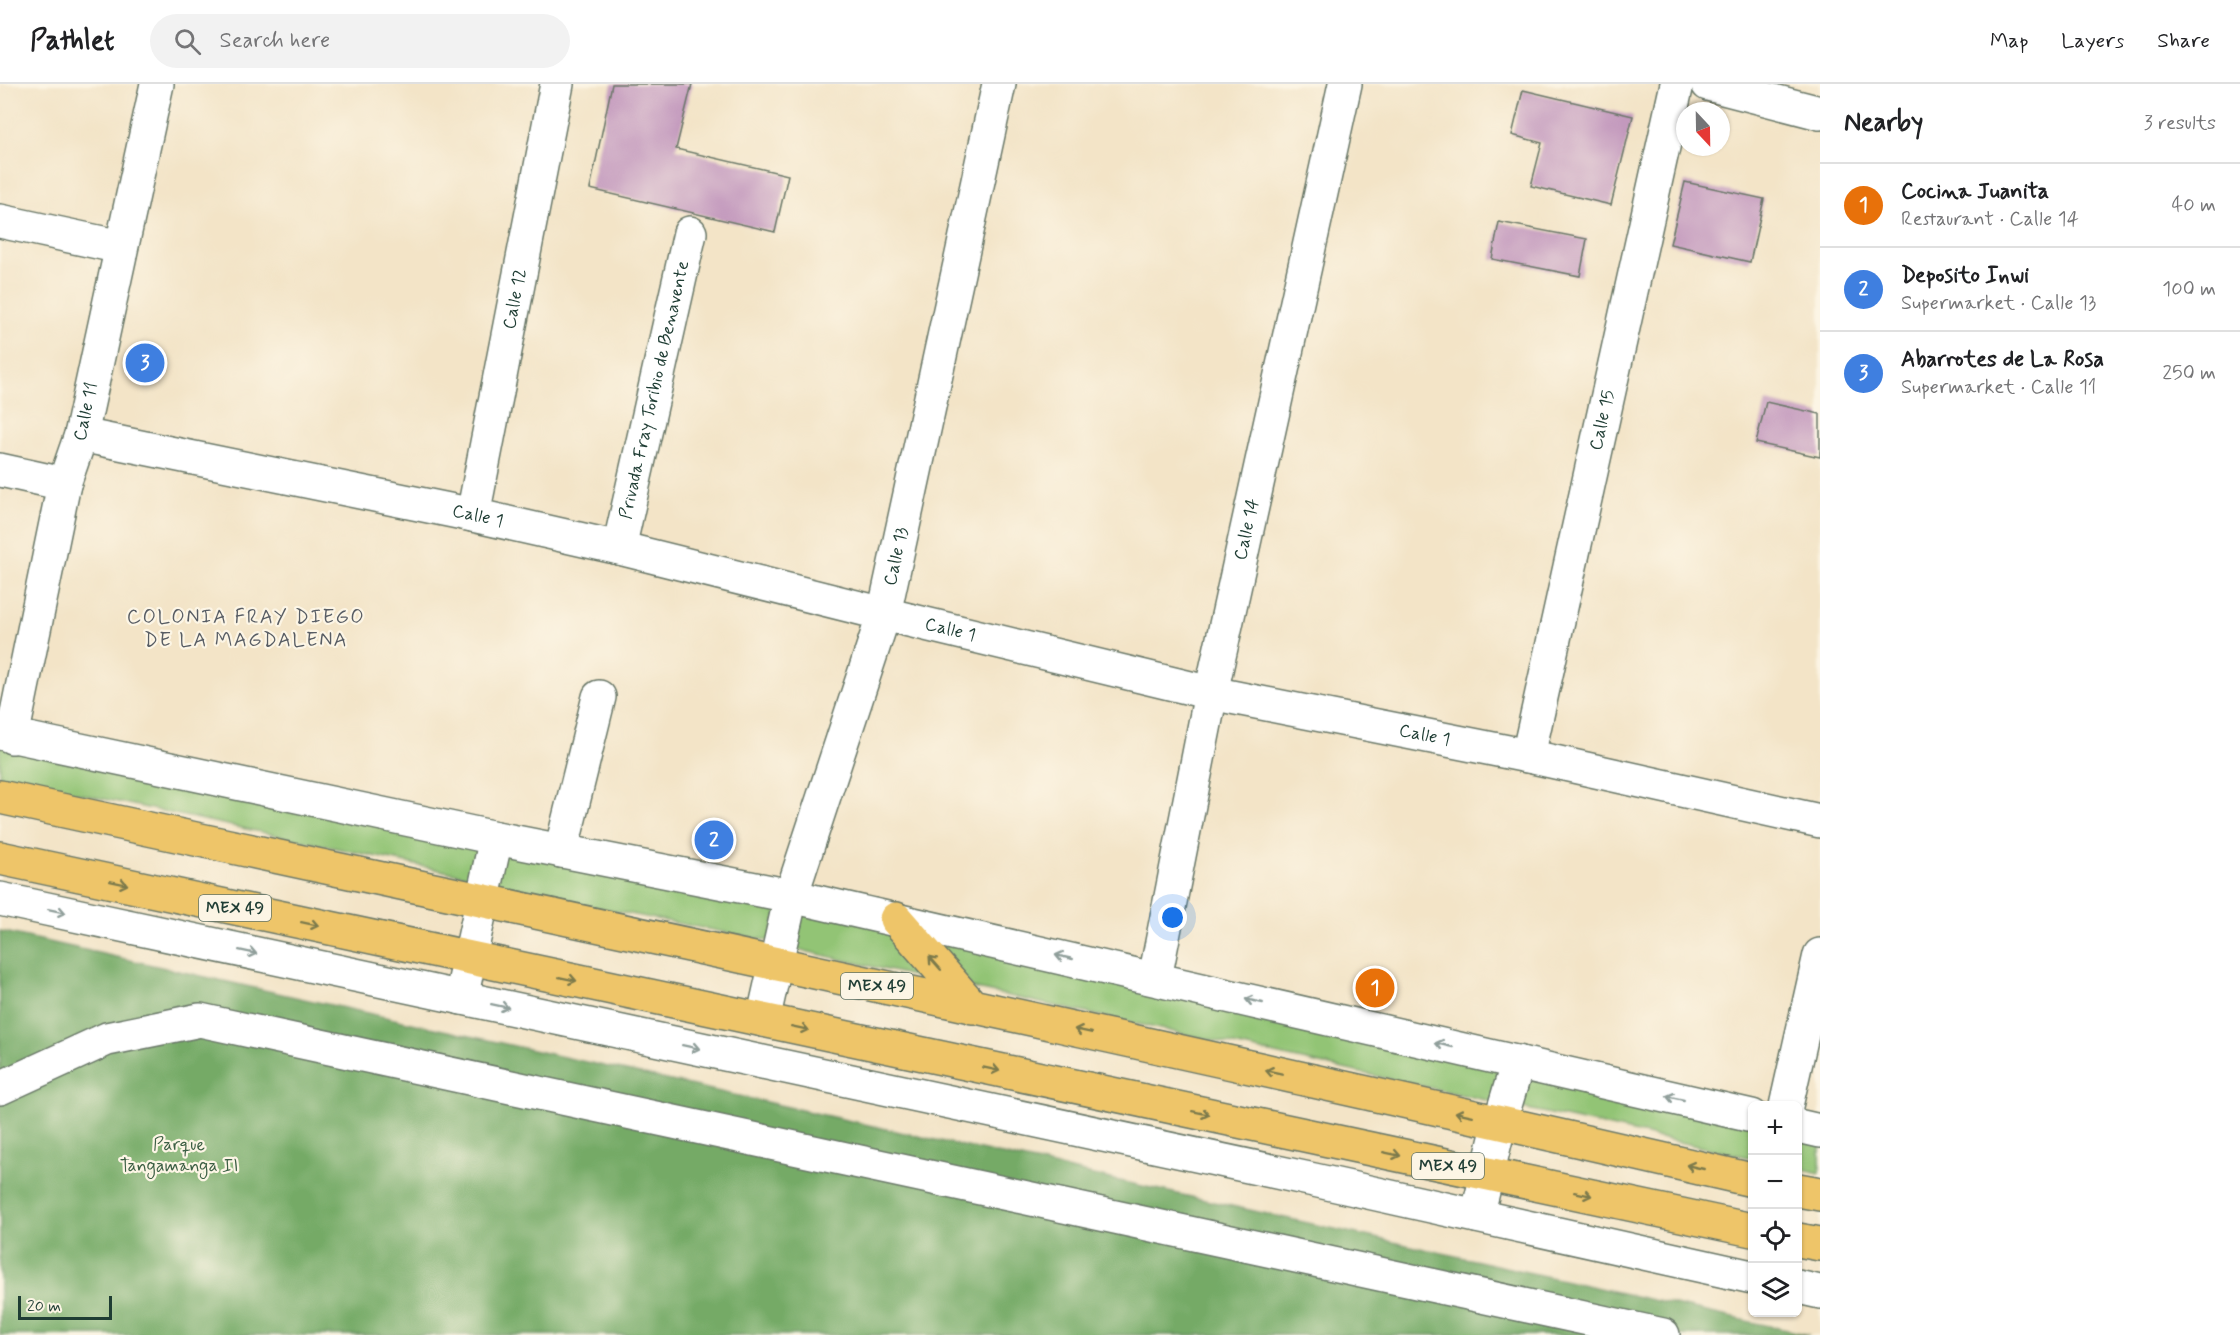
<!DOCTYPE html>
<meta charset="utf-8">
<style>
:root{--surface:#fff;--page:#f2f2f2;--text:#202124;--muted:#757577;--line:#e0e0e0;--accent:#d1495b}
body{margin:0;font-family:Mynerve,sans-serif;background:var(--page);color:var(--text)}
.controls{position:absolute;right:18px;bottom:18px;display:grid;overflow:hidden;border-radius:9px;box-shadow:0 2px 4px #0004}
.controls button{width:54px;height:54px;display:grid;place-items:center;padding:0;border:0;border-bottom:2px solid var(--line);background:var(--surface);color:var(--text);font:30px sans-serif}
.compass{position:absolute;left:1676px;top:18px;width:54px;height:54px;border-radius:50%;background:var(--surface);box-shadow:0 2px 4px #0004;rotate:158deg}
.scale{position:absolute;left:18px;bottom:15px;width:94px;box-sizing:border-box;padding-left:6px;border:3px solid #1f3d34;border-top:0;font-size:16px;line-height:21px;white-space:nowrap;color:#1f3d34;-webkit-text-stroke:4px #fcf5e5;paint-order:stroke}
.you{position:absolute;left:1173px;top:834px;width:21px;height:21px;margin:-15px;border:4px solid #fff;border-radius:50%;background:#1a73e8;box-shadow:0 0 0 9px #1a73e833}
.badge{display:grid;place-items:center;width:39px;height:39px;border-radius:50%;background:var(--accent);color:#fff;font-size:20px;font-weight:700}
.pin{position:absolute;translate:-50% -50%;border:3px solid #fff;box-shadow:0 2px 6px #0006}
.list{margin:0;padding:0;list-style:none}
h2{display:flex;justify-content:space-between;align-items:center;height:78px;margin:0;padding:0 24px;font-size:26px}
h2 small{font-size:20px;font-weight:400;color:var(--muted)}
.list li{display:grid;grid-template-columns:39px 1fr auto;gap:18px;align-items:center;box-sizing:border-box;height:84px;padding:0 24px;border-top:2px solid var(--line)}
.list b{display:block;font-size:22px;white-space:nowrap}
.list p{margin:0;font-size:20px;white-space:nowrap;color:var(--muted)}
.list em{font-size:20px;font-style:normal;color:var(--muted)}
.icon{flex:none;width:33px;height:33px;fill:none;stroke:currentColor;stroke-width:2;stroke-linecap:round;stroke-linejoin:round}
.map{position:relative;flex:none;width:1820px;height:1251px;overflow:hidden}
header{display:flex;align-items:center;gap:36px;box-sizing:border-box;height:84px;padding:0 30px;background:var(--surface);border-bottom:2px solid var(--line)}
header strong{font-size:28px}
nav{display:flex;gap:33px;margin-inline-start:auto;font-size:21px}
.search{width:420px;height:54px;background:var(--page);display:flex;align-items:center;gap:15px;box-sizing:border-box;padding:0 21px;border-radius:33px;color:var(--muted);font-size:22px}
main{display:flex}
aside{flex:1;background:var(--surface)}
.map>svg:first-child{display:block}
.green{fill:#92c475;stroke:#588054;stroke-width:1.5}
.forest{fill:#75aa66;stroke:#4a744d;stroke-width:1.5}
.building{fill:#c399bd}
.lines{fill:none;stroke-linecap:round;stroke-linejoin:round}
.minor-casing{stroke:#697767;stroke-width:36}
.major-casing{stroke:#697767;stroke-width:36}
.minor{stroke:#fff;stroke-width:33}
.major{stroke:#eec569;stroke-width:33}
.oneway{stroke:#7c7a4c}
.oneway2{stroke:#8f9e9a}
.labels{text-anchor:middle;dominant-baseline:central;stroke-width:4.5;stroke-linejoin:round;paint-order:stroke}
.shield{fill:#fcf5e5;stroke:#617469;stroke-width:1.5}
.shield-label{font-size:16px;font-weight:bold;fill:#1f3d34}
.street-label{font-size:18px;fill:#1f3d34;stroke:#fcf5e5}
.park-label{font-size:18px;fill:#3c5f44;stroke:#fcf5e5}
.neighbourhood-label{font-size:20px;letter-spacing:1.5px;fill:#585d64;stroke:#fcf5e5}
</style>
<header>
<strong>Pathlet</strong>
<div class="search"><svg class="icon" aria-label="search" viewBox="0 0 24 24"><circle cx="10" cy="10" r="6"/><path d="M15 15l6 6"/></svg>Search here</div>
<nav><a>Map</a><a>Layers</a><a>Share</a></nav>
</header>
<main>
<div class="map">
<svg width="1820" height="1251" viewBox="0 0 1820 1251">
<rect width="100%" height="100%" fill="#fcf5e5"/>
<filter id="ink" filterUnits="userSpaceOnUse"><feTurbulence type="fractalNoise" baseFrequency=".0167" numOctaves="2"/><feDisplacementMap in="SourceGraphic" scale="12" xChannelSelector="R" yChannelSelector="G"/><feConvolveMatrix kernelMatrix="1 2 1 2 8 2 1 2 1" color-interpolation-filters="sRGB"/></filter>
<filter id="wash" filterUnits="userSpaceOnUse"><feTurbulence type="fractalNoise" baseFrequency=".008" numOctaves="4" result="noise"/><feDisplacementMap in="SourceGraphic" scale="24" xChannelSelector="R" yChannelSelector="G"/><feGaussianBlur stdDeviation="1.35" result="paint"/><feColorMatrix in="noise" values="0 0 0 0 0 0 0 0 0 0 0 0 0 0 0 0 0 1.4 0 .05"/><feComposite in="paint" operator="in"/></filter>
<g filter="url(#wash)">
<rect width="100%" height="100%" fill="#f3e4c7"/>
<!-- green -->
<path class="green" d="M0 647 485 754 473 793 0 693Z
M503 761 779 822 769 857 496 804Z
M799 824 889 845 934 897 792 864Z
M929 853 1752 1035V1074L972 904Z
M1798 1045 1820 1050V1089L1798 1084Z"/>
<!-- forest -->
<path class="forest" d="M0 847 1809 1251H0Z"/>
<g id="blocks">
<!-- building -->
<path class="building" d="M612 0H692L676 65 788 91 775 148 590 105Z
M1523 6 1633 32 1611 121 1531 102 1542 59 1512 51Z
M1685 98 1764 115 1750 178 1670 160Z
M1499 138 1587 155 1580 192 1492 175Z
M1766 318 1820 330V373L1756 359Z"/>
</g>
</g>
<g filter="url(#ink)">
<use href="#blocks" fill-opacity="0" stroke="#697767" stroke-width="1.5"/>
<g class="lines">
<defs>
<g id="minor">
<path d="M1708 0 1820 29"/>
<path d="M0 137 121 163"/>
<path id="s1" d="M81 351 473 431 619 464 884 530 1211 609 1528 672 1820 737"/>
<path d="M0 386 64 400"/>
<path id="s2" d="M473 431 557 0"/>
<path id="s3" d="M619 464 690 149"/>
<path d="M0 649 496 754 791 812 1752 1032"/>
<path id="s4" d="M12 653 64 400 81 351 157 0"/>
<path id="s5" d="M1528 672 1677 0"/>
<path d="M561 767 599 613"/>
<path d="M0 815 1314 1096 1752 1193"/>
<path id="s6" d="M1155 894 1211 609 1345 0"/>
<path d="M461 914 496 754"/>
<path id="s7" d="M763 936 791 812 884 530 999 0"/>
<path d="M0 1004 107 955 200 936 1663 1251"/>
<path d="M1786 1022 1820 871"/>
<path d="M1798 1042 1820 1047"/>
<path d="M1477 1132 1500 1038 1518 978"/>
<path d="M1798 1203 1820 1208"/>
</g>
<path id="major" d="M0 713C585 839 1170 962 1752 1096
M0 774 1752 1146
M896 835 973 923
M1798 1106 1820 1110
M1798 1156 1820 1160"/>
</defs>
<!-- minor casing -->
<use href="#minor" class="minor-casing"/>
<!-- major casing -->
<use href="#major" class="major-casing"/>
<!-- minor -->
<use href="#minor" class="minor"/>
<!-- major -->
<use href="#major" class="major"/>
</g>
<!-- one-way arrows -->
<defs><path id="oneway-shaft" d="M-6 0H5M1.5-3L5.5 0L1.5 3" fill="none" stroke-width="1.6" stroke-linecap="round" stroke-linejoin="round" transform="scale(1.5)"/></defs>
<g class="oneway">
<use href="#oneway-shaft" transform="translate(119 799) rotate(12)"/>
<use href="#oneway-shaft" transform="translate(310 840) rotate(12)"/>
<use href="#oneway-shaft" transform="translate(935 879) rotate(-131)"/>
<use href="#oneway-shaft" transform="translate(568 895) rotate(12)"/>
<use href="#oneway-shaft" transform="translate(800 944) rotate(12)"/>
<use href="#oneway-shaft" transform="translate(1083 947) rotate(-168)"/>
<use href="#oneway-shaft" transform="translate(991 985) rotate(12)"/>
<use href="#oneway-shaft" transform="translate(1274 988) rotate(-168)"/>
<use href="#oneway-shaft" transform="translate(1201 1029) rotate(12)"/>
<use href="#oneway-shaft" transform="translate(1464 1030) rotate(-168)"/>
<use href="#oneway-shaft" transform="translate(1392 1070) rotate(12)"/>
<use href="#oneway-shaft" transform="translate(1695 1083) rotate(-167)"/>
<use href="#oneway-shaft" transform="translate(1583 1110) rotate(12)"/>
</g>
<g class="oneway2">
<use href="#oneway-shaft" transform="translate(57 827) rotate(12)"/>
<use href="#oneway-shaft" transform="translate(248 868) rotate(12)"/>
<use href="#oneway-shaft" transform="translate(1064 873) rotate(-167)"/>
<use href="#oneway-shaft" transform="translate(1254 917) rotate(-167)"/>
<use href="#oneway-shaft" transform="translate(500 922) rotate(12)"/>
<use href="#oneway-shaft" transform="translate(1444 961) rotate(-167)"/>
<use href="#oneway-shaft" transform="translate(691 963) rotate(12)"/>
<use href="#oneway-shaft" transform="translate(1675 1014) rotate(-167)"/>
</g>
</g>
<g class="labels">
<!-- shield labels -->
<g class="shield">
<rect x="199" y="811" width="72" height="26" rx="4.5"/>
<rect x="841" y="889" width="72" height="26" rx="4.5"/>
<rect x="1412" y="1069" width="72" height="26" rx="4.5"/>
</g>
<g class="shield-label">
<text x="235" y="824">MEX 49</text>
<text x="877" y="902">MEX 49</text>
<text x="1448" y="1082">MEX 49</text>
</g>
<!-- street labels -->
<g class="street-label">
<text stroke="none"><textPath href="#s2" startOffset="220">Calle 12</textPath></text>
<text stroke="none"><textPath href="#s3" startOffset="162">Privada Fray Toribio de Benavente</textPath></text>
<text stroke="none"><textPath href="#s4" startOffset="334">Calle 11</textPath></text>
<text stroke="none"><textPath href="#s5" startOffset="344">Calle 15</textPath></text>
<text stroke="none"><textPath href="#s1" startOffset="405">Calle 1</textPath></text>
<text stroke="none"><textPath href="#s6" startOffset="458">Calle 14</textPath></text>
<text stroke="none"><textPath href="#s7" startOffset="483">Calle 13</textPath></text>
<text stroke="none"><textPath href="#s1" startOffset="891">Calle 1</textPath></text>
<text stroke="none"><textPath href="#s1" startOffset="1377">Calle 1</textPath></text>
</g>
<!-- park labels -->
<g class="park-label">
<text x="179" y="1061">Parque<tspan x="179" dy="21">Tangamanga II</tspan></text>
</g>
<!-- neighbourhood labels -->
<g class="neighbourhood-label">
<text x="246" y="533">COLONIA FRAY DIEGO<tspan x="246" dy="23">DE LA MAGDALENA</tspan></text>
</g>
</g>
</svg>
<div class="controls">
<button>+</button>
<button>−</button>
<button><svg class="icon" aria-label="locate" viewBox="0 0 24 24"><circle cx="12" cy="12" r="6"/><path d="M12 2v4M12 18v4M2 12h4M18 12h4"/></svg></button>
<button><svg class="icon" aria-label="layers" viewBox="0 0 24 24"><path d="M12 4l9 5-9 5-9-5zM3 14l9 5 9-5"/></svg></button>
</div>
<svg class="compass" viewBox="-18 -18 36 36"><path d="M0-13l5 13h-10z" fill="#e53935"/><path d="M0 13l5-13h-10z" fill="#757577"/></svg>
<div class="scale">20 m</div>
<div class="you"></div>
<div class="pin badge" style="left:1375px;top:904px;background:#e8710a">1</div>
<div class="pin badge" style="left:714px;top:756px;background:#3f7fe0">2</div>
<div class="pin badge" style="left:145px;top:279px;background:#3f7fe0">3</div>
</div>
<aside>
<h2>Nearby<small>3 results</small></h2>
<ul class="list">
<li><span class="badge" style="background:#e8710a">1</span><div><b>Cocina Juanita</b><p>Restaurant · Calle 14</p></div><em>40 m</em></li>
<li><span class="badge" style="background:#3f7fe0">2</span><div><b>Deposito Inwi</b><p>Supermarket · Calle 13</p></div><em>100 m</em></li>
<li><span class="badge" style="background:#3f7fe0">3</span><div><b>Abarrotes de La Rosa</b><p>Supermarket · Calle 11</p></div><em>250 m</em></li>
</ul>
</aside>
</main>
